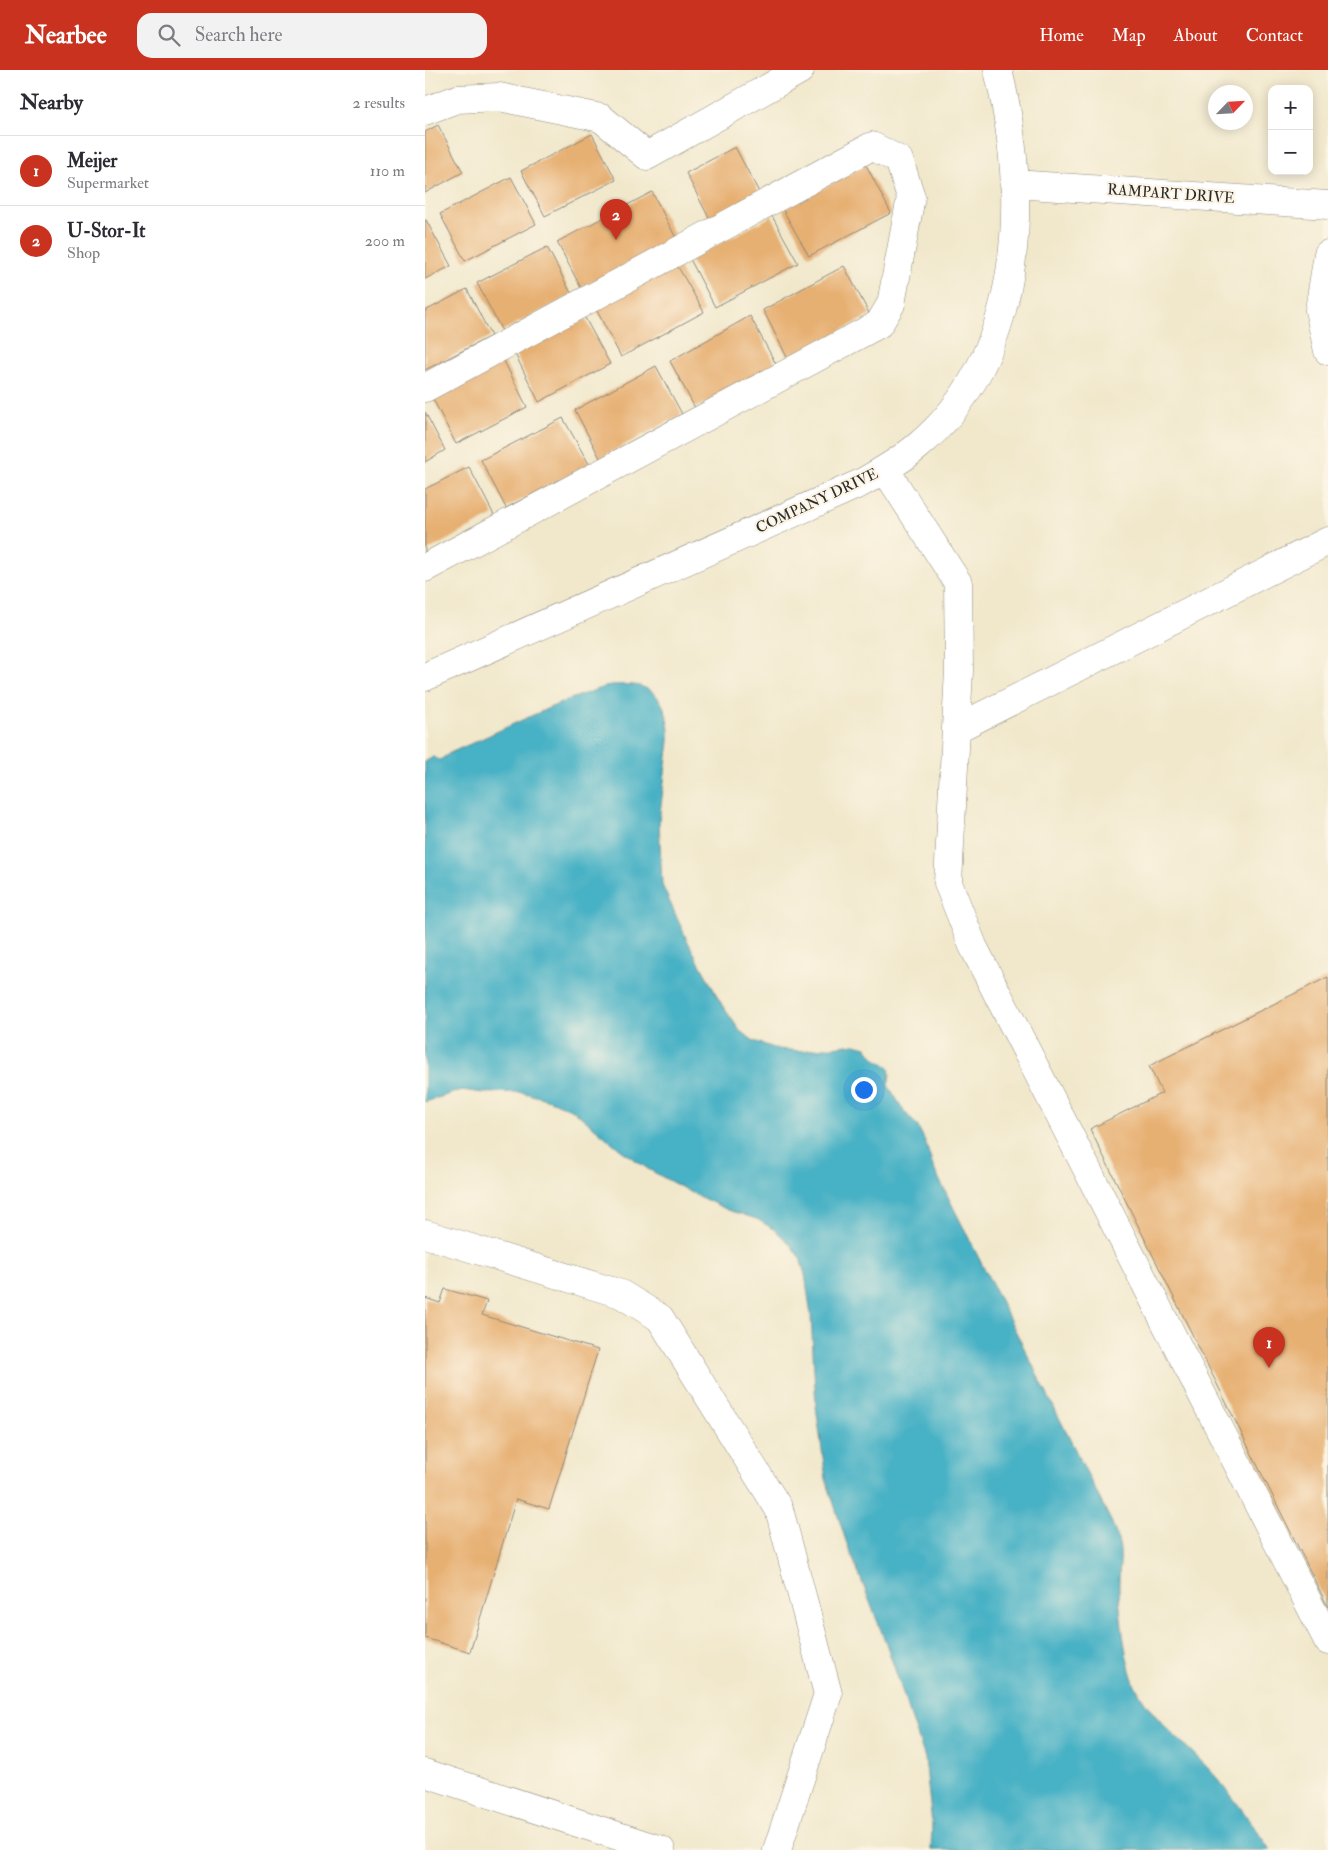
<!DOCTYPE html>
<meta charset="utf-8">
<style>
:root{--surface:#fff;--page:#f2f2f3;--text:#2b2b33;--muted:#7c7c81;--line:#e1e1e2;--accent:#c8321e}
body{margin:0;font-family:"IM FELL Double Pica",serif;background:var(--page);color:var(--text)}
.controls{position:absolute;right:15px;top:15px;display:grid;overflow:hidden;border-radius:10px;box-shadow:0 2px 12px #0003}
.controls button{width:45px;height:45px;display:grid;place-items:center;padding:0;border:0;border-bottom:1px solid var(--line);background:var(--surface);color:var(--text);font:25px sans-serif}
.compass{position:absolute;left:783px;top:15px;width:45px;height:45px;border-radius:50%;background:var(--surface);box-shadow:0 2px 12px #0003;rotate:65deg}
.you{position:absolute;left:438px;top:1019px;width:18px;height:18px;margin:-12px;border:4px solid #fff;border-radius:50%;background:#1a73e8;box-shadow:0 0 0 8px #1a73e833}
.badge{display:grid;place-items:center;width:32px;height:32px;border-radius:50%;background:var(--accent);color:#fff;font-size:16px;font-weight:700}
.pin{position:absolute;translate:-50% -41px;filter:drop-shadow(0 1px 2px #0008)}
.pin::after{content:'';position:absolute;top:26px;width:18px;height:15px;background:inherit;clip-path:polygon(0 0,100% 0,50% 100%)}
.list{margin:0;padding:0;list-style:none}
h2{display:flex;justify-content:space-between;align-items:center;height:65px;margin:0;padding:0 20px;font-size:21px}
h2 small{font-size:16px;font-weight:400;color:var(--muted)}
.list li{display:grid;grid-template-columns:32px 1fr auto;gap:15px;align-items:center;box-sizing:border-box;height:70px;padding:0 20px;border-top:1px solid var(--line)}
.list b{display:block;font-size:19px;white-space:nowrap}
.list p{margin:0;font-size:16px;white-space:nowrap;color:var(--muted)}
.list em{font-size:16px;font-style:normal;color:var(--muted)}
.icon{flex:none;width:28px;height:28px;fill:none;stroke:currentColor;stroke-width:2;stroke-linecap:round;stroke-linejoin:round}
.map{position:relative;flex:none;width:903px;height:1780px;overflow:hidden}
header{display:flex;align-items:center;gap:30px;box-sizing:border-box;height:70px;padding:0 25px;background:var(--accent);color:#fff}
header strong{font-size:24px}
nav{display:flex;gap:28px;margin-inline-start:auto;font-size:18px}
.search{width:350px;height:45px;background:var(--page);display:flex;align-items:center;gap:12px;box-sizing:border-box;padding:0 18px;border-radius:15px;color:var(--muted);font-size:19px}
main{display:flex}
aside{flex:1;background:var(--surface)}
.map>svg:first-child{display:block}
.water{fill:#47b1c5;stroke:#396e78}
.building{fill:#e7b073}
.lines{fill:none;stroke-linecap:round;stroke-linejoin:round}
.minor-casing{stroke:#8e8a7c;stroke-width:29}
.minor{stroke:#fff;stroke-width:28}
.labels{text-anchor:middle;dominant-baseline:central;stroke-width:4.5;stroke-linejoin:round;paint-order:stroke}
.street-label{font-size:15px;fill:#2b2b2b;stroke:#fcf5e5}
</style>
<header>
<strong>Nearbee</strong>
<div class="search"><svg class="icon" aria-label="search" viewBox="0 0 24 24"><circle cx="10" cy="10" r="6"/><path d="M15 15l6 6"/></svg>Search here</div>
<nav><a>Home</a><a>Map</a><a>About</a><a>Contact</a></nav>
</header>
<main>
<aside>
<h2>Nearby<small>2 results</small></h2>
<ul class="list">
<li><span class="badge">1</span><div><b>Meijer</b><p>Supermarket</p></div><em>110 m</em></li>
<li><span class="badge">2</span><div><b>U-Stor-It</b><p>Shop</p></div><em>200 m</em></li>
</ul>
</aside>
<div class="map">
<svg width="903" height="1780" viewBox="0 0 903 1780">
<rect width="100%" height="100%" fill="#fcf5e5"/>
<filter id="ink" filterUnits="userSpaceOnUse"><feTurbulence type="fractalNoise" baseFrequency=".02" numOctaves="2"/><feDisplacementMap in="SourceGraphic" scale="10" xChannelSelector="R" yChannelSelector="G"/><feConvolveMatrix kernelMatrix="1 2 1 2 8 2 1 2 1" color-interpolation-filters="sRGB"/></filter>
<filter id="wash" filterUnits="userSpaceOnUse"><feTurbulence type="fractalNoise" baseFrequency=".0096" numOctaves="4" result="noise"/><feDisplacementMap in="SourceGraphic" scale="20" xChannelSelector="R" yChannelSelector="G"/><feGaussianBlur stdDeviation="1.12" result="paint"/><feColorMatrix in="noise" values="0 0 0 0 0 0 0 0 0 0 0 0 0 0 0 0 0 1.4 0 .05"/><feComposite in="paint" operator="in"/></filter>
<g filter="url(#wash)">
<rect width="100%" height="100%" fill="#f1e8cc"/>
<!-- water -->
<path class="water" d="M185 615C196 615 210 613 220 618 240 626 245 652 244 671L234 751 237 815 263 872 297 935 315 961 329 971 352 979 376 981 430 974 441 977 450 989 458 993 464 997 465 1005 463 1015 479 1041 493 1057 500 1071 508 1097 687 1453C690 1462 695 1473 695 1482 696 1491 694 1500 694 1509 693 1534 700 1595 711 1617 726 1648 757 1671 781 1696 805 1721 825 1751 845 1780H506L507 1754 500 1688 461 1573 421 1471 401 1409 391 1336 386 1245 380 1204 375 1188 364 1173 350 1160 332 1149 303 1140 265 1122 223 1099 196 1080 148 1040 125 1030 96 1022 58 1023 37 1020 0 1032V692L8 687 15 690 25 683C80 659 128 633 185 615Z"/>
<g id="blocks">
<!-- building -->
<path class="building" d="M13 55 38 102 0 123V62Z
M167 64 191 110 120 146 96 101Z
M310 77 335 124 285 150 261 103Z
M441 95 466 143 384 186 358 140Z
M86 107 111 154 40 191 15 144Z
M227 122 251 168 156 218 132 172Z
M347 146 373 193 290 237 265 189Z
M0 150H1L26 196 0 209Z
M122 177 147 225 77 261 52 213Z
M252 195 279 242 196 287 171 239Z
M419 196 445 245 363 289 338 240Z
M42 219 66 266 0 300V241Z
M159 246 185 294 114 332 89 282Z
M325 246 352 296 270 338 245 291Z
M78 289 102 337 31 374 7 327Z
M231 296 257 344 175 388 150 340Z
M0 342 20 380 0 392Z
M138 348 164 394 81 438 56 390Z
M44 397 69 445 0 482V419Z
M903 907V1537L665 1059 737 1023 724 996Z
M20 1219 62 1231 57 1245 173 1280 124 1439 91 1429 45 1582 0 1568V1228L15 1233Z"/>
</g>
</g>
<g filter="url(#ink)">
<use href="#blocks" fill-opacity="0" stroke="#8e8a7c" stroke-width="1"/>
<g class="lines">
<defs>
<path id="minor" d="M0 41 32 29 74 27 176 48 222 86 375 0
M589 114 903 135
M903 184 894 240 903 281
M0 318 447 76 474 90 486 127 466 234 454 254 0 498
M460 399 533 513 534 600 523 813 548 876 903 1571
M0 607 436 413C456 402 475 391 493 376 601 285 604 127 573 0
M531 659 903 471
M0 1164 196 1224 235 1248 354 1439 403 1624 352 1780
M0 1703 236 1780"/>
</defs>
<!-- minor casing -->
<use href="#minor" class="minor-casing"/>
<!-- minor -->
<use href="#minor" class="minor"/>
</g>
</g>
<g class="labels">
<!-- street labels -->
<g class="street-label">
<text transform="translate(746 124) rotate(4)">RAMPART DRIVE</text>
<text transform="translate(392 431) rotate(-25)">COMPANY DRIVE</text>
</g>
</g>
</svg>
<div class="controls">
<button>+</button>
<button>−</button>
</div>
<svg class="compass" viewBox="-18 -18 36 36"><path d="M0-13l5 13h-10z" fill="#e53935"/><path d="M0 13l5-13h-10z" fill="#7c7c81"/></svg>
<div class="you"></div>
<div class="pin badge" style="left:844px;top:1298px">1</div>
<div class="pin badge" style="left:191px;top:170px">2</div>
</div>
</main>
